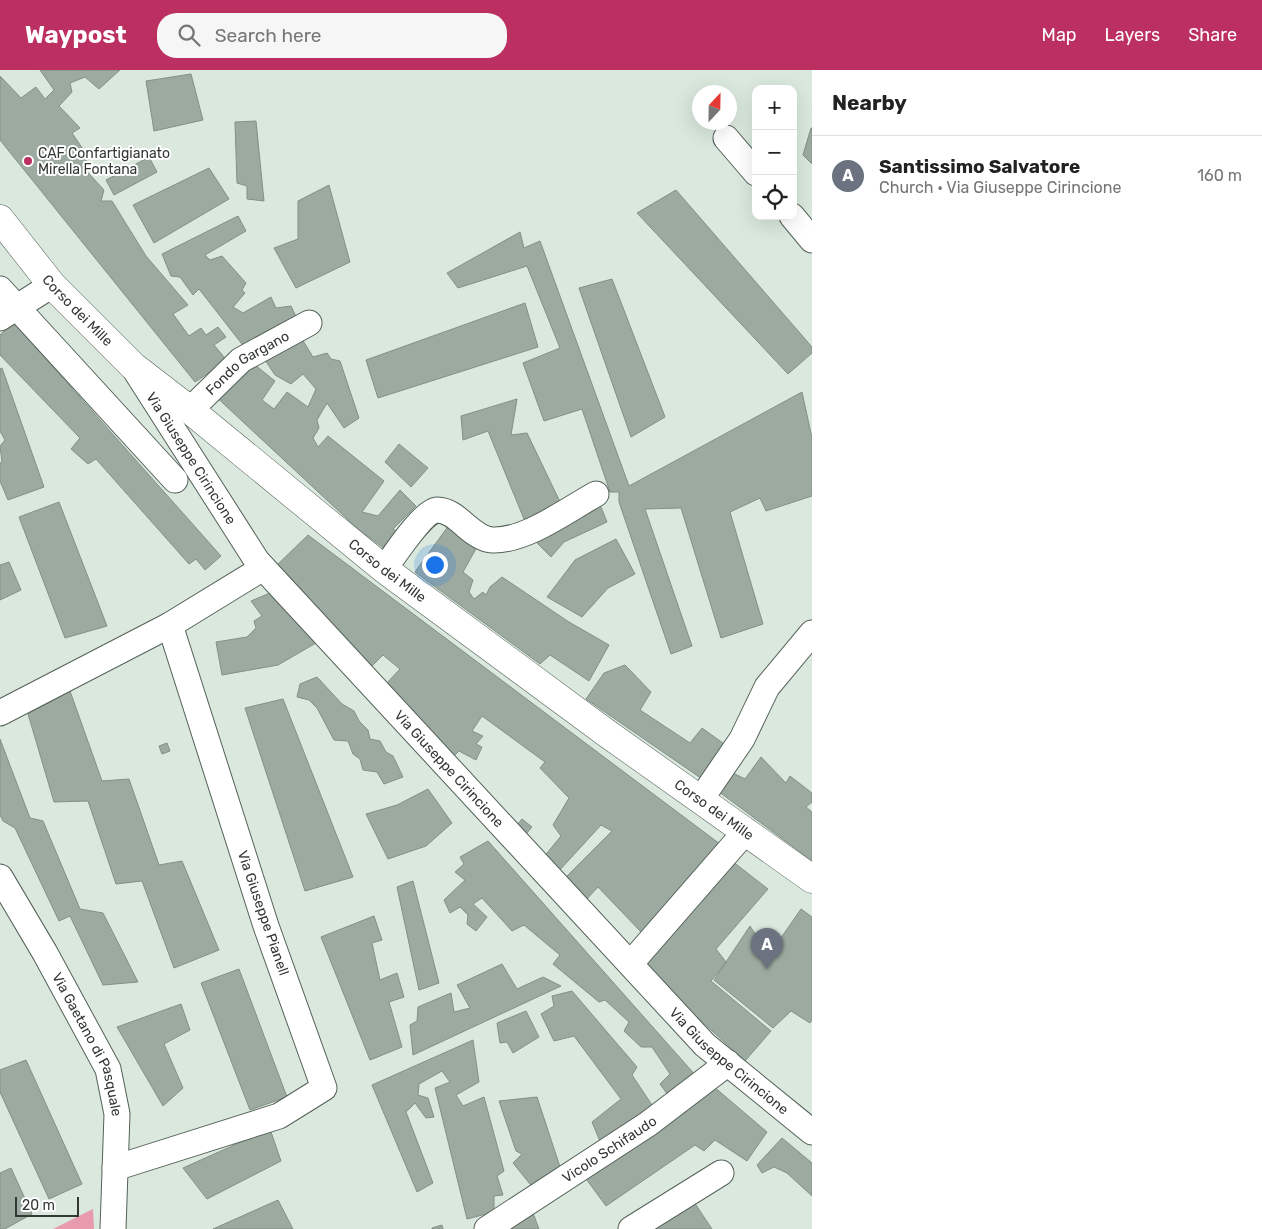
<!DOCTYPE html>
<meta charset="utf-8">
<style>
:root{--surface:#fff;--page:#f6f6f6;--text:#222;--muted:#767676;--line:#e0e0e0;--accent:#bc2f61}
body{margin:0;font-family:Rubik,sans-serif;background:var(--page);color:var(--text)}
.controls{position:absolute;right:15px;top:15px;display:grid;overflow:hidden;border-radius:10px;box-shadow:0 5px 20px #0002}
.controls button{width:45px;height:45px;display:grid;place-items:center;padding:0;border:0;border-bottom:1px solid var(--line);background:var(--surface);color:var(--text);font:25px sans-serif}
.compass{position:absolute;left:692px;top:15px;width:45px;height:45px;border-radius:50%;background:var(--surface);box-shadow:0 5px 20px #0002;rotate:22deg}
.scale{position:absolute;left:15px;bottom:12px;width:64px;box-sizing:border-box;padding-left:5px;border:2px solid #333834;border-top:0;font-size:14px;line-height:18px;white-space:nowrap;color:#333834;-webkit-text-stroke:4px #fff;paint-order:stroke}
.you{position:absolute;left:434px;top:494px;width:18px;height:18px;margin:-12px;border:4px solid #fff;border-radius:50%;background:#1a73e8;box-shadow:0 0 0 8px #1a73e833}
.badge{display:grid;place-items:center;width:32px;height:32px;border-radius:50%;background:var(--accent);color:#fff;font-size:16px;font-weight:700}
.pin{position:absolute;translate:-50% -41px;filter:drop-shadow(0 1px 2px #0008)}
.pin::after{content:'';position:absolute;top:26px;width:18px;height:15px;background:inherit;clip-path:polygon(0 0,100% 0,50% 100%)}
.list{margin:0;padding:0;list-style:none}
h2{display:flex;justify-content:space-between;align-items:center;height:65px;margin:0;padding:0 20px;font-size:21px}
h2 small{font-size:16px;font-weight:400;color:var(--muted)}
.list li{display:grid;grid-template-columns:32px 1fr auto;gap:15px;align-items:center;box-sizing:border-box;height:80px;padding:0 20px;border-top:1px solid var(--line)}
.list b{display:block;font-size:19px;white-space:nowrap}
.list p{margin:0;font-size:16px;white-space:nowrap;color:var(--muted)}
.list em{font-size:16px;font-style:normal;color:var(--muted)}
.icon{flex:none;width:28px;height:28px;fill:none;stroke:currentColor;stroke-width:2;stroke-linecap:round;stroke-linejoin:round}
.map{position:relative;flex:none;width:812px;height:1159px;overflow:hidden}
header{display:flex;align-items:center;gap:30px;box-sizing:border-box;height:70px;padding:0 25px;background:var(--accent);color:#fff}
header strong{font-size:24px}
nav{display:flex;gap:28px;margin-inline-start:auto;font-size:18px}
.search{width:350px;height:45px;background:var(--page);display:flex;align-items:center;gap:12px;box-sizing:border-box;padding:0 18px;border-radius:20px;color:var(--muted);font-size:19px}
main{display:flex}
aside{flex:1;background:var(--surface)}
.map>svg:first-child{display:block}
.green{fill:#e79bad}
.building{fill:#9caaa0;stroke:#839087}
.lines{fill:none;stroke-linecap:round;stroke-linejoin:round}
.street-casing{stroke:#546158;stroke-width:27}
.secondary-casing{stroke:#546158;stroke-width:29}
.street{stroke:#fff;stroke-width:25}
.secondary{stroke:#fff;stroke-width:28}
.poi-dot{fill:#bc2f61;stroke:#fff;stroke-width:2}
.labels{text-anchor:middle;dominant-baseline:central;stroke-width:4;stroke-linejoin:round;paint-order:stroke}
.poi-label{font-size:14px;fill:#333834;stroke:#fff;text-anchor:start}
.street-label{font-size:14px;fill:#333834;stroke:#fff}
</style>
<header>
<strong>Waypost</strong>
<div class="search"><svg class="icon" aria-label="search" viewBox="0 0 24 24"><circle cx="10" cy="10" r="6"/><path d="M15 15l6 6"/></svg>Search here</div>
<nav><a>Map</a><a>Layers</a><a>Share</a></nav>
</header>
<main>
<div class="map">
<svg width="812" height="1159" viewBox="0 0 812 1159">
<rect width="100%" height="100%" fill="#dae8dd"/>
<!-- green -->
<path class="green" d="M93 1139 94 1159H53Z"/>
<!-- building -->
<path class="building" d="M40 0H120L99 19 85 7 70 13 72 22 59 36 80 58 72 63 89 88 81 95 104 120 101 131H112L146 186 188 235 173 244 189 266 201 258 206 265 218 257 226 267 214 275 229 293 216 304 210 302 195 312 0 70V6L21 28 36 17 45 29 54 20Z
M191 4 203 50 154 61 146 11Z
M256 51 264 131 247 129V116L237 113 235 52Z
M811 58H812V94L803 85Z
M149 87 157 102 114 125 106 110Z
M209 98 229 129 154 173 133 135Z
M329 115 350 192 296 218 274 178 298 169V131Z
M676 120 812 277V283L788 304 637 143Z
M238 146 246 161 205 185 210 190 222 186 246 213 242 220 245 223 233 237 243 243 271 227 276 238 291 236 299 253 245 278 199 219 193 225 180 207 171 206 162 184Z
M520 162 524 178 540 171 629 416 802 322 812 368V426L766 441 760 428 730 442 763 554 721 568 681 438 645 439 692 576 671 584 619 432V422H610L582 339 544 351 523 293 560 278 527 196 458 218 447 203Z
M612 209 665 347 631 367 579 218Z
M525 233 538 277 378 328 366 290Z
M13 252 221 486 205 500 196 489 189 494 96 389 88 394 71 379 80 368 0 285V265Z
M302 269 313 287 327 283 331 289 340 291 359 348 344 358 327 333 317 350 319 358 313 368 318 377 328 366 384 411 362 442 378 446 400 420 416 436 393 459 401 464 385 479 359 460 212 323 250 291 275 311 262 330 274 339 287 322 308 337 316 319 303 304 291 314 275 305 263 287Z
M2 298 44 417 8 430 0 411V393L2 392 0 376 5 370 0 361V299Z
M517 329 511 365 527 363 562 436 524 449 488 361 463 370 461 346Z
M399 374 428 398 411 417 385 392Z
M59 432 107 556 65 568 19 447Z
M599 432 607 452 564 472 551 487 533 469Z
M449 455 477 477 463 502 473 510 469 522 474 529 483 522 486 525 490 517 502 507 569 552 609 575 589 611 550 585 540 594 415 502Z
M308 465 720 774 643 864 598 817 584 832 565 808 612 761 601 755 557 803 543 788 561 766 553 755 569 728 540 698 545 692 482 646 472 661 483 666 476 674 482 677 476 690 459 681 449 691 385 615 400 599 383 585 367 601 274 498Z
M616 469 635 504 608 518 582 547 547 527 575 490Z
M9 492 21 520 0 530V495Z
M277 520 316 573 278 595 222 605 216 572 247 567 256 558 254 551 262 546 251 531Z
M625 595 651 622 640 640 690 673 702 658 727 676 705 711 586 629 604 603Z
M317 607 342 634 354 641 359 651 368 660 370 669 380 671 386 682 393 686 403 707 384 714 377 702 363 700 360 689 353 684 348 671 334 670 317 638 309 630 297 627 300 614Z
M70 621 102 711 129 709 159 795 182 791 219 880 174 898 142 811 116 814 88 731 54 732 28 644Z
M283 629 353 807 305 821 245 638Z
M0 669 30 748 43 751 80 839 103 843 138 912 103 915 70 846 59 851 15 758 3 751 0 745Z
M167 673 170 681 162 684 159 676Z
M761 687 786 713 790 706 812 723V732L806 737 812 742V791L718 721 729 701 745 709Z
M428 719 452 753 426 776 388 789 366 744 397 735Z
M522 749 532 757 526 764 517 755Z
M488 771 697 1007 670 1028 660 1014 670 1004 652 977H641L624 961 629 952 605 930 599 932 553 894 560 885 524 855 512 861 482 828 473 834 487 847 476 861 467 854 468 845 460 837 450 843 444 830 465 810 455 802 464 794 460 787Z
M732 791 768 819 716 879 726 892 711 911 771 961 745 991 642 897Z
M413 811 439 913 419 920 397 817Z
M801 839 812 847V950L810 953 791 941 773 958 714 910 750 856 761 873 767 867 776 875Z
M374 846 382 870 372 873 380 910 397 903 404 927 389 932 402 977 370 990 321 867Z
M502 894 517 919 543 907 561 916 413 985 410 955 417 951 418 937 451 923 454 942 470 938 457 915Z
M239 899 287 1027 250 1040 201 913Z
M572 921 637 997 632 1005 656 1041 602 1076 592 1052 621 1029 574 966 554 971 541 944 554 936 552 926Z
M181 934 190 960 164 974 183 1018 163 1036 117 957Z
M526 941 539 967 513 983 507 972 500 973 497 953Z
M473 970 479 1012 456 1025 463 1036 484 1027 504 1101 497 1106 503 1125 494 1126V1142L467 1149 435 1018 450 1012 442 1001 419 1014 418 1025 428 1028 434 1047 426 1048 415 1033 406 1042 433 1113 417 1122 372 1015Z
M26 990 82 1114 49 1129 0 1022V1000Z
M713 1016 767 1062 747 1091 715 1070 704 1081 695 1075 606 1136 584 1106Z
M537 1027 562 1103 534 1119 513 1093 522 1084 516 1081 499 1031Z
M270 1059 281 1091 207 1129 183 1098Z
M782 1068 812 1093V1126L787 1103 774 1097 762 1103 757 1095Z
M11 1098 32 1144 5 1159H0V1103Z
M690 1126 712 1159H639Z
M278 1130 293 1159H213Z
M533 1143 539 1159H507Z
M442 1155 443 1159H432V1158Z"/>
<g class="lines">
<defs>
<g id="street">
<path d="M726 68 756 103"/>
<path d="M792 146 812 170"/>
<path d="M0 219 175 410"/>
<path d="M0 248 52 215"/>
<path id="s1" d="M137 303 257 491 705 975 812 1062"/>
<path id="s2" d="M190 340 241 290 309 253"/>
<path d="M384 499C394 486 423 441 437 440 449 440 458 449 466 456 473 462 484 470 493 470 526 471 567 440 596 424"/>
<path d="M0 643 170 555"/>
<path d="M701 729 742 669 767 617 812 563"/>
<path id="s3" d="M0 807 45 883 108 999 117 1044 113 1159"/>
<path d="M631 893 746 761"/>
<path d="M115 1098 279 1046 324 1018 266 856 170 555 263 498"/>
<path id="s4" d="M487 1159 648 1054 728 993"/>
<path d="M631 1159 721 1103"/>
</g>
<g id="secondary">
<path id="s5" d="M0 149 52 215 133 296 190 340 384 499 605 662 812 809"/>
</g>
</defs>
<!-- street casing -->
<use href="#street" class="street-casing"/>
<!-- secondary casing -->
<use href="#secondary" class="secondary-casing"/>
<!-- street -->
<use href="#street" class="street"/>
<!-- secondary -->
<use href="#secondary" class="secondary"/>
</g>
<!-- markers -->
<circle class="poi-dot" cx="28" cy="91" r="5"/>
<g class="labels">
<!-- poi labels -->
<g class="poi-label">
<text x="38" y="83">CAF Confartigianato<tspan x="38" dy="16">Mirella Fontana</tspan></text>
</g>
<!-- street labels -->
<g class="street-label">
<text stroke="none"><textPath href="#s5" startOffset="120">Corso dei Mille</textPath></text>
<text stroke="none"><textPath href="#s2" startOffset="75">Fondo Gargano</textPath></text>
<text stroke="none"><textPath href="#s1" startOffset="101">Via Giuseppe Cirincione</textPath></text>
<text stroke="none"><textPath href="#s5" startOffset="525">Corso dei Mille</textPath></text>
<text stroke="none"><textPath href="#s1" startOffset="506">Via Giuseppe Cirincione</textPath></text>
<text stroke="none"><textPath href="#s5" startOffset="930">Corso dei Mille</textPath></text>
<text transform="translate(263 843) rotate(71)">Via Giuseppe Pianell</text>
<text stroke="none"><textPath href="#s3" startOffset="190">Via Gaetano di Pasquale</textPath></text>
<text stroke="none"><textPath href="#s1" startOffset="911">Via Giuseppe Cirincione</textPath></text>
<text stroke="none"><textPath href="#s4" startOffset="146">Vicolo Schifaudo</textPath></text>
</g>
</g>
</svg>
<div class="controls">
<button>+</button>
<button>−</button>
<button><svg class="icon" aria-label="locate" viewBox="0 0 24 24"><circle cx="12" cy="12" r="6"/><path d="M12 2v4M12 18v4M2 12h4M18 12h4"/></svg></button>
</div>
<svg class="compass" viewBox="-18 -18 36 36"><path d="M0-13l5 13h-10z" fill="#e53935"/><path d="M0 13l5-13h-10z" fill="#767676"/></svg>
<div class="scale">20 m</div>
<div class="you"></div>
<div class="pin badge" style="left:767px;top:899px;background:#6b7280">A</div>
</div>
<aside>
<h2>Nearby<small></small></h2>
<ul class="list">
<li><span class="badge" style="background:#6b7280">A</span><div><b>Santissimo Salvatore</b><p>Church · Via Giuseppe Cirincione</p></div><em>160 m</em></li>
</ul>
</aside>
</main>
